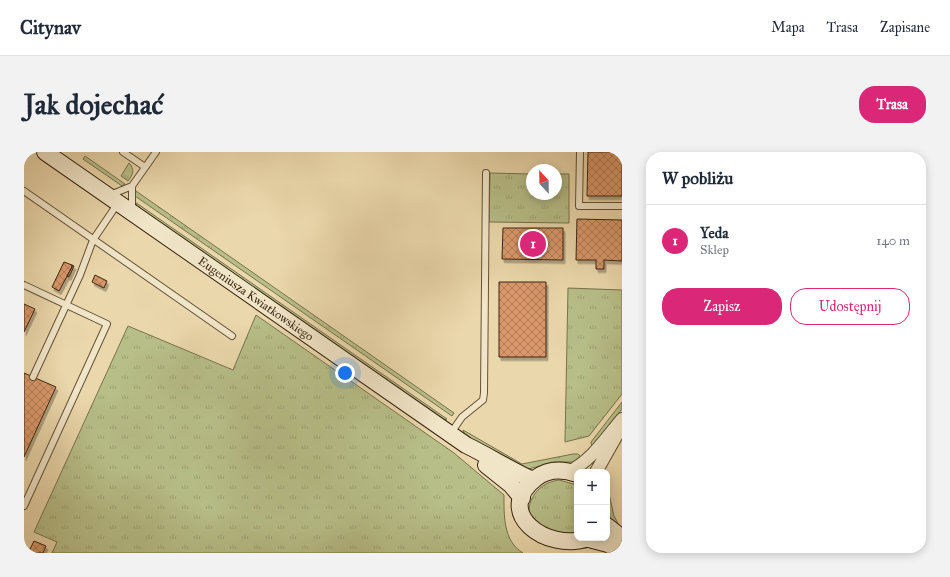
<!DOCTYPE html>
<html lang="pl">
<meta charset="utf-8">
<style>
:root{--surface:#fff;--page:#f2f2f3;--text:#1f2937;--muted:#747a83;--line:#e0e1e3;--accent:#db2777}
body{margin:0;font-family:"IM FELL Great Primer",serif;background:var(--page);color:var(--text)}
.controls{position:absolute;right:12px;bottom:12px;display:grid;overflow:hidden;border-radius:8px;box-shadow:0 2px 10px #0003}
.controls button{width:36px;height:36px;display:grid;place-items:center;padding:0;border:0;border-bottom:1px solid var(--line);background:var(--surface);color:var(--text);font:20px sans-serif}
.compass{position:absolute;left:502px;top:12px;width:36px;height:36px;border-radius:50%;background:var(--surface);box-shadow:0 2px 10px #0003;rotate:338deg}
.you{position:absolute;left:321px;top:221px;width:14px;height:14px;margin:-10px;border:3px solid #fff;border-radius:50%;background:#1a73e8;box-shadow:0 0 0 6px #1a73e833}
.badge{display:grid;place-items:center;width:26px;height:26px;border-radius:50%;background:var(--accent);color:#fff;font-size:13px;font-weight:700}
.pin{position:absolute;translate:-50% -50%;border:2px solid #fff;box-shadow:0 1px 4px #0006}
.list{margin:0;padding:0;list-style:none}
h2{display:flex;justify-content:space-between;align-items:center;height:52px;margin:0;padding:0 16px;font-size:17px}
h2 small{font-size:13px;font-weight:400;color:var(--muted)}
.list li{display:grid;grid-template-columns:26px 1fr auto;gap:12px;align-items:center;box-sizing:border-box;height:72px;padding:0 16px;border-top:1px solid var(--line)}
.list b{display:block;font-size:15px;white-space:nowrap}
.list p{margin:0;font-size:13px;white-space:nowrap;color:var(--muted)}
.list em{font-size:13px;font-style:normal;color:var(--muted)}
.actions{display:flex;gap:8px;padding:12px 16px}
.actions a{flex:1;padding:9px 0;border:1px solid var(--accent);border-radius:16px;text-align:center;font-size:14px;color:var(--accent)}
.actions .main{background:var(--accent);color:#fff}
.map{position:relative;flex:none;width:598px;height:401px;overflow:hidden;border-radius:16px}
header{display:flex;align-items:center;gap:24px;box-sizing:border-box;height:56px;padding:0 20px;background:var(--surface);border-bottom:1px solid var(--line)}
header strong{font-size:19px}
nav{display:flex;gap:22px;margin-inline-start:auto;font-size:14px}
.intro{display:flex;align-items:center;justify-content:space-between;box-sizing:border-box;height:96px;padding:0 24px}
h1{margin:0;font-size:28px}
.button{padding:10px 18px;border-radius:16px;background:var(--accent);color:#fff;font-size:14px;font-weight:700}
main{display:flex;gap:24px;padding:0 24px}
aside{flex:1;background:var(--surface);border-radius:16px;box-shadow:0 2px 10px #0003}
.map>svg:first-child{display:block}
.grass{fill:url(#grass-tufts);stroke:#78724d}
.building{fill:url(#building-cross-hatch);stroke:#382512;filter:url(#shadow)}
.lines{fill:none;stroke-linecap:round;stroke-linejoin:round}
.lane-casing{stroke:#645238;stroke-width:8}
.street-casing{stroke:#645238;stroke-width:14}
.secondary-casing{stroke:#382512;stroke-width:18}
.lane{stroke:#f1e5c8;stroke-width:6}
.street{stroke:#f1e5c8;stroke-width:12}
.secondary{stroke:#f1e5c8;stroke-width:16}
.labels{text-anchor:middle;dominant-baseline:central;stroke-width:4;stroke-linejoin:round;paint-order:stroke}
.street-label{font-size:12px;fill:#382512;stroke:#f1e5c8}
</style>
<header>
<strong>Citynav</strong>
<nav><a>Mapa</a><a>Trasa</a><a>Zapisane</a></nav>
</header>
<div class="intro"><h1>Jak dojechać</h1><a class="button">Trasa</a></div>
<main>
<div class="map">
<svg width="598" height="401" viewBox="0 0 598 401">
<defs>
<pattern id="grass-tufts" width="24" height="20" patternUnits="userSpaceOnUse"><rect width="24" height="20" fill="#b7be88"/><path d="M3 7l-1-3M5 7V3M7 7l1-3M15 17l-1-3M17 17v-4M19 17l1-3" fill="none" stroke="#9ea374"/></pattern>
<pattern id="building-cross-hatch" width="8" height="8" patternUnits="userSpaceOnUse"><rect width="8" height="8" fill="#da986a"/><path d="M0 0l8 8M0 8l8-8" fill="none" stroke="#b27c56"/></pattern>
<filter id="shadow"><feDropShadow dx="2" dy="3.5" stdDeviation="0" flood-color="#0004"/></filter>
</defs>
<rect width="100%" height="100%" fill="#ead7ab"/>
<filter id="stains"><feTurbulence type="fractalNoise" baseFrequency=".005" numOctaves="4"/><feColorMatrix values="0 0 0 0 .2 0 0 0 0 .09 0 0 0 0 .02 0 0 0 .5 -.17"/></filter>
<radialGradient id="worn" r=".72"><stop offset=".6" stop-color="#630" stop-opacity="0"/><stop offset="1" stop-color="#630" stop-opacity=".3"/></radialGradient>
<!-- grass -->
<path class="grass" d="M61 4 101 32 98 34 59 7Z
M105 11C111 17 109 23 104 29L97 24Z
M466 21 508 22V42H532V22H545V71L465 70Z
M112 39 430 261 428 264 111 44Z
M111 50 423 267 420 268 115 57Z
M544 136 598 138V242L565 284 541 290Z
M232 163 430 301 480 343C480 363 479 389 499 401H28L33 390 10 380 104 174 209 218Z
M598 250V257L568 296 567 290Z
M439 278 498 312 549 302H554L558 306 549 310H530L501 318 441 284Z
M535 328 553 333V384L510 375C508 370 505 362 505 357 507 340 520 330 535 328Z
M583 333 590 364 596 375 586 367Z"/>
<!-- building -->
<path class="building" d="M564 0H598V44H563Z
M553 67 598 68V109L580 108V117H572V108H552Z
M479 76H539V108L478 107Z
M40 110 48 113V115L35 139 28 135Z
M48 113 50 114 45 125 43 124 48 115Z
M71 123 83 129 80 136 68 130Z
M475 130H522V205H475Z
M0 152 11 157 0 180Z
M0 221 32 235 0 305Z
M10 389 22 394 19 401H4Z"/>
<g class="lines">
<defs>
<path id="lane" d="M99 0 121 15
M556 0 555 54H598
M108 34V58
M0 39 208 184
M86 43 108 34 132 0
M0 133 83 172 0 354
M9 225 56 123 69 88 94 51
M427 281 438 265 459 248 460 241 462 21"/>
<path id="street" d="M546 319C568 308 582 286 598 267
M572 320 594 281"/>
<g id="secondary">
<path id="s1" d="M21 0 442 293C465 304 486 318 509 328"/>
<path d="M462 313 487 333 498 346"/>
<path d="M553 322C539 317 524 317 512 326 468 360 522 401 565 386"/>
<path d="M583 374 598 386"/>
<path d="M565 387 584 392 598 400"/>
</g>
</defs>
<!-- lane casing -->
<use href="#lane" class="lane-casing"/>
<!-- street casing -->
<use href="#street" class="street-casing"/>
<!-- secondary casing -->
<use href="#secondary" class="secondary-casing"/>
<!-- lane -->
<use href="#lane" class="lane"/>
<!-- street -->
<use href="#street" class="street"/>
<!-- secondary -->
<use href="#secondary" class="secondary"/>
</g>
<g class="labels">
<!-- street labels -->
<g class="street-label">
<text stroke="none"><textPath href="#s1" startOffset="257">Eugeniusza Kwiatkowskiego</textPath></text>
</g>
</g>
<rect width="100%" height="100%" filter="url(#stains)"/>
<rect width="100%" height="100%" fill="url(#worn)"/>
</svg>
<div class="controls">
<button>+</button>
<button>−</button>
</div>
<svg class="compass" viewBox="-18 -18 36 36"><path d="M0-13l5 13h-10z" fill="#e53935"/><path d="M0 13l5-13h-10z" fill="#747a83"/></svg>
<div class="you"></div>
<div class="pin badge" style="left:509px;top:92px">1</div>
</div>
<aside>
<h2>W pobliżu<small></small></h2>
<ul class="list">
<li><span class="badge">1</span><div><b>Yeda</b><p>Sklep</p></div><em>140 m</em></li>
</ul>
<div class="actions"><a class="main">Zapisz</a><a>Udostępnij</a></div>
</aside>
</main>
